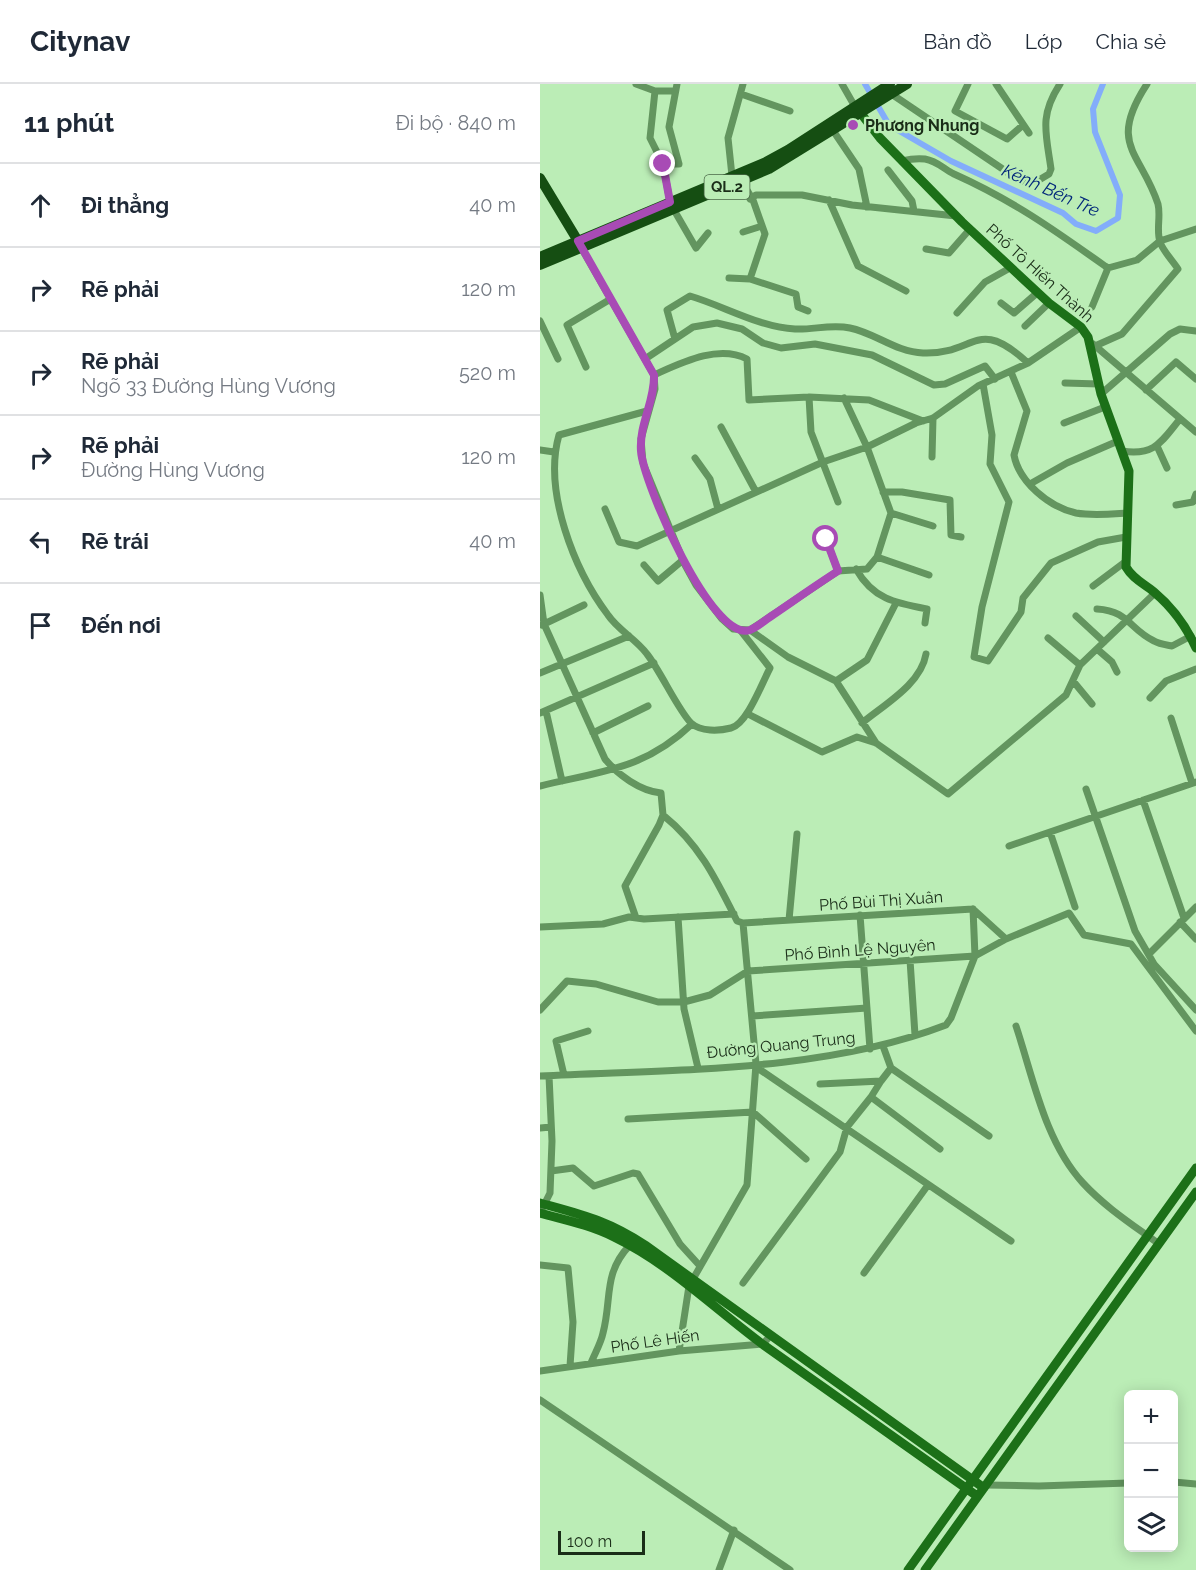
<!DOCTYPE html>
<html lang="vi">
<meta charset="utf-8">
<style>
:root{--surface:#fff;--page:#f6f6f7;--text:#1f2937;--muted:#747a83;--line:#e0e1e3}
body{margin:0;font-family:Raleway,sans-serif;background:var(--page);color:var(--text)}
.controls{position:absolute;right:18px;bottom:18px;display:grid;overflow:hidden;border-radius:9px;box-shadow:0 3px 15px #0003}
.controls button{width:54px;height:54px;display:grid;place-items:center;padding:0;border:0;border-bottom:2px solid var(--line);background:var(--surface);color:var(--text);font:30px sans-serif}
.scale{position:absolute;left:18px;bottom:15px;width:87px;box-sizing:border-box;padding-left:6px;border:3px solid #1a2d18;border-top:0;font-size:16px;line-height:21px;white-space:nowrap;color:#1a2d18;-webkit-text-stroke:4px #bbedb6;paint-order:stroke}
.stop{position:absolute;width:18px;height:18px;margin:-14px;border:4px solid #a84bb5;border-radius:50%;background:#fff}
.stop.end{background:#a84bb5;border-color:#fff;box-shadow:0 2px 6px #0008}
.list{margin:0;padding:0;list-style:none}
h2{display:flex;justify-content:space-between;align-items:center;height:78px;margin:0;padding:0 24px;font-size:26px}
h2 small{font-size:20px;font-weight:400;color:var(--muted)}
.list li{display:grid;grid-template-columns:39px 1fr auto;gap:18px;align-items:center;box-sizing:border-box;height:84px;padding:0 24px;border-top:2px solid var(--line)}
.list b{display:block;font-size:22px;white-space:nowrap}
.list p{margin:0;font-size:20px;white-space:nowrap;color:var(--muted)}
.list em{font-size:20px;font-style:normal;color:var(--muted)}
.icon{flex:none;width:33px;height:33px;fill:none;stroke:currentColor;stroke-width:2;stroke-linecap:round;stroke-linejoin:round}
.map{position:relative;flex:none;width:656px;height:1486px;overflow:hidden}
header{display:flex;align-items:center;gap:36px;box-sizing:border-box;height:84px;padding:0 30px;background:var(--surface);border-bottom:2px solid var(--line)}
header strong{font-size:28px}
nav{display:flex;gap:33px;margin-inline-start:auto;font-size:21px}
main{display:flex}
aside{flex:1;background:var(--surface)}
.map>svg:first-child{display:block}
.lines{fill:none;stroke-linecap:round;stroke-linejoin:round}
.canal{stroke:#83adfa;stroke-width:6}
.street{stroke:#63955f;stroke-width:7}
.secondary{stroke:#1c7018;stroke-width:9}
.primary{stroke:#154e12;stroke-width:10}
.route{stroke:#a84bb5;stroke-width:8}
.poi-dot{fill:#a84bb5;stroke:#bbedb6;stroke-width:2}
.labels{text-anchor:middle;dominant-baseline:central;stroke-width:4.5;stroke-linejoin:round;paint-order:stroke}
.shield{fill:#bbedb6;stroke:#4a6747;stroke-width:1.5}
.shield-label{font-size:15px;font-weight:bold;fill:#1a2d18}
.poi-label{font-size:16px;font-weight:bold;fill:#1a2d18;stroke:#bbedb6;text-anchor:start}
.street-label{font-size:16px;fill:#1a2d18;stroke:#bbedb6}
.water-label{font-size:18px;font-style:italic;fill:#02287a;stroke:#bbedb6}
</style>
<header>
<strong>Citynav</strong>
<nav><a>Bản đồ</a><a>Lớp</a><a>Chia sẻ</a></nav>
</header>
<main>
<aside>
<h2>11 phút<small>Đi bộ · 840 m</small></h2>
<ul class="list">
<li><svg class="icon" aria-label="ahead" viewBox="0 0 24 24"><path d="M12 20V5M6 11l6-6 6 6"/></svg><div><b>Đi thẳng</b></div><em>40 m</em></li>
<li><svg class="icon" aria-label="right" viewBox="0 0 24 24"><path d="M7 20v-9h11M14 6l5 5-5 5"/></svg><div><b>Rẽ phải</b></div><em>120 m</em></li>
<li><svg class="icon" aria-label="right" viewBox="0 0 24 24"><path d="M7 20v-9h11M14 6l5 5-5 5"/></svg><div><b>Rẽ phải</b><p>Ngõ 33 Đường Hùng Vương</p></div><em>520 m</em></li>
<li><svg class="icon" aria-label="right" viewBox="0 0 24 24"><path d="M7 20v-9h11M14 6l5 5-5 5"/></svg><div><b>Rẽ phải</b><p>Đường Hùng Vương</p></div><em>120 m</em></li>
<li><svg class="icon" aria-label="left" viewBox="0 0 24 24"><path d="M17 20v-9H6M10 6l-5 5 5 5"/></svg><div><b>Rẽ trái</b></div><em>40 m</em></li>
<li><svg class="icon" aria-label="arrive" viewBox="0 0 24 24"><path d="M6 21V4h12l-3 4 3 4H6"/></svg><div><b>Đến nơi</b></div></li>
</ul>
</aside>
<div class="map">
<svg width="656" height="1486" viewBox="0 0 656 1486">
<rect width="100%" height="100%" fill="#bbedb6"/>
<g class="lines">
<!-- canal -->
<path class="canal" d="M325 0 349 41 411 77 523 129 536 140 556 147 578 134 580 111 555 48 553 25 563 0"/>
<!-- street -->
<path class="street" d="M96 0 115 7H135
M302 0 314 21
M428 0 415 27 467 55 483 41
M456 0 489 49
M115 7 110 54 123 80
M350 9 476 94 486 98 499 96 509 90 511 85C506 49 499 32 520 0
M201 10 250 27
M292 45 319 85 327 123
M362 77C370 75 377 74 385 75 397 77 404 85 414 90 472 116 513 145 565 182L568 184 552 223
M348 86 372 117 374 127
M192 92 188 54 203 0
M201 96 213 116 225 150 210 195 256 210 258 223 268 227
M210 115 216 111H262L312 121 416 132
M289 116 318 182 366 207
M130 118 123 80H139L129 43 137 0
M134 126 156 164 168 149
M203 148 222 142
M42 165 114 291 115 305 101 355 103 379 145 481 156 501 182 535 193 545 210 546 248 573 296 597 336 659
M386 165 409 169 430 145
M568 184 597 176 620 157 656 145
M189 194 210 195
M461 219 474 229 497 209
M417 229 445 198 470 184
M0 237 18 275
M485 242 509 219
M135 255 127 226 150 212C184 222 219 243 255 245 273 246 291 240 310 244 335 249 356 268 383 269 436 271 436 231 488 279
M553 260 656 348
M555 262 582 250 638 185C633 177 623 167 620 158 616 146 621 132 618 120 601 68 567 61 607 0
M105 275 153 243 177 239 202 245 223 259 241 264 275 260 332 271 394 301 405 300 445 282 455 295
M46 283 27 241 69 216
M471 288 487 327 474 371C479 398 509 423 536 429 553 432 571 430 588 429
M114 291C141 279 178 260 207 275L209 316 269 313 329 316 383 337
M525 299 559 300
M443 300 452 351 450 380 469 418 442 523 434 573 448 577 481 528 483 514 511 479 558 458 586 453
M606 306 636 278 656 295
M561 310 630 250 640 245 656 247
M269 313 271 348 298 418
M107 327 19 351C3 407 34 486 68 531 78 546 96 555 107 570 121 588 138 626 151 639 161 648 179 647 191 644 207 640 222 599 230 584L201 547
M524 339 565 323
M181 343 216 408
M617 362 627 384
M0 366 14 368
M582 367C615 372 621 358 640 335
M392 373 393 334
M155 374 170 395 178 425
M490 400 527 379 578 357
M343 408H362L410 416 411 451 421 453
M636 421 653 418 656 410
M65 425 79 458 97 462 283 378 327 363 376 339 393 334 438 302 488 279 541 243
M351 429 393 442
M286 455 298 487
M337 473 389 491
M104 481 118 497 143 476
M316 485C333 515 355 519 387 525L385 539
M553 502 585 478
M0 511 4 540 65 675C78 691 100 707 121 709L123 731 119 741 85 802 96 834
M557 525C589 527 589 545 614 557 619 560 627 561 632 562L651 552
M536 532 564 558
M2 541 44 521
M210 546 298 487 327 485 337 473 351 429 327 363 304 314
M508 554 540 581
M557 565 572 578 577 588
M0 589 89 552
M296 597 327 576 356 519
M533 597 552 620
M610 614 626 597 656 585
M6 627 22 697
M0 629 114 579
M208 630 282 668 317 653 336 659 408 710 526 611 540 581 615 509
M631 634 652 699
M322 639C345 620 381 600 386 570
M53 649 108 622
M0 702C61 687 104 686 152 640
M546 705 595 847 614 880 656 926
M603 716 644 834
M123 731C160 761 176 795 197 837L203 839
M510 748 535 823
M469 762 656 698
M433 825 466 855
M320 831 330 965
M138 833 144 925 158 984
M249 836 257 750
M640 838 656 855
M0 843 63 840 89 833 104 835 194 830
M610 869 656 823
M370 876 375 951
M0 926 27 897 56 900 118 918H144L170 911 208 887 435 872 466 855 529 829 544 851 591 860 656 947
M212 932 327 924
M476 942C493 993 505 1058 543 1099 565 1123 593 1141 619 1160
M343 962 351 984 449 1052
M216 983 471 1157
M24 991 16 957 48 947
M0 992C132 985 281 989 406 941L411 934 435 872 433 825 203 839
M341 997 351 984
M280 1000 341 997 331 1013 400 1065
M88 1035 213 1028 266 1075
M0 1044 11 1043
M11 1087 33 1084 54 1102 93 1089 98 1090 140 1160 160 1182
M0 1129 10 1109 12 1057 9 992
M0 1181 28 1184 33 1238 30 1282
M324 1189 388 1101
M203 1199 300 1068 307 1043 331 1013
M139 1267 149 1202 207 1101 216 980 203 839
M51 1279C55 1269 61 1259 63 1249 72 1215 63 1190 89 1162
M0 1287 139 1267 223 1260 230 1252
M0 1316 250 1486
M634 1398 656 1400
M446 1401 499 1402 588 1399
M179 1486 194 1446"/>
<!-- secondary -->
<path class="secondary" d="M319 27 340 54 422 138 509 219 541 243 548 253 561 310 589 387 586 483C593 495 603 499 614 508 632 523 646 542 656 564
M0 1119C43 1131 67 1136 105 1161L444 1404
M0 1129C25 1136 50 1141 74 1153 130 1180 176 1226 225 1262 296 1312 367 1362 437 1412
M368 1486 656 1084
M385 1486 656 1108"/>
<!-- primary -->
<path class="primary" d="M0 94 41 162
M0 173 226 78 248 66 350 0
M0 181 229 85 367 0"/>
</g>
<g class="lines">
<!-- route -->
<path class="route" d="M123 80 130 118 38 157 114 291C115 317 99 340 101 367 103 398 172 559 210 546 218 543 226 535 233 531 255 516 276 501 298 487L286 455"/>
</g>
<!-- markers -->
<circle class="poi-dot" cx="313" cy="41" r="6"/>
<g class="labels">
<!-- shield labels -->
<rect class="shield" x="164.5" y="91" width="45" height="24" rx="4.5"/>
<g class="shield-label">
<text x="187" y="103">QL.2</text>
</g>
<!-- poi labels -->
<g class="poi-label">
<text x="325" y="41">Phương Nhung</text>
</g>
<!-- street labels -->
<g class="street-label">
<text transform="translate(500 189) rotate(42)">Phố Tô Hiến Thành</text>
<text transform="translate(341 817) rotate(-4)">Phố Bùi Thị Xuân</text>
<text transform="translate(320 866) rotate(-4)">Phố Bình Lệ Nguyên</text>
<text transform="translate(241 961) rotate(-6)">Đường Quang Trung</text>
<text transform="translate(115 1257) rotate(-8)">Phố Lê Hiến</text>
</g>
<!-- water labels -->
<g class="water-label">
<text transform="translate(511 106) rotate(24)">Kênh Bến Tre</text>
</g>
</g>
</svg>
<div class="controls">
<button>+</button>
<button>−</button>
<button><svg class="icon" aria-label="layers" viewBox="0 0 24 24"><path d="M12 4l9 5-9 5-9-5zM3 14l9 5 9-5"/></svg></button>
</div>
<div class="scale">100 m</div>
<div class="stop" style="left:286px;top:455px"></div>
<div class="stop end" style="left:123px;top:80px"></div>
</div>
</main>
